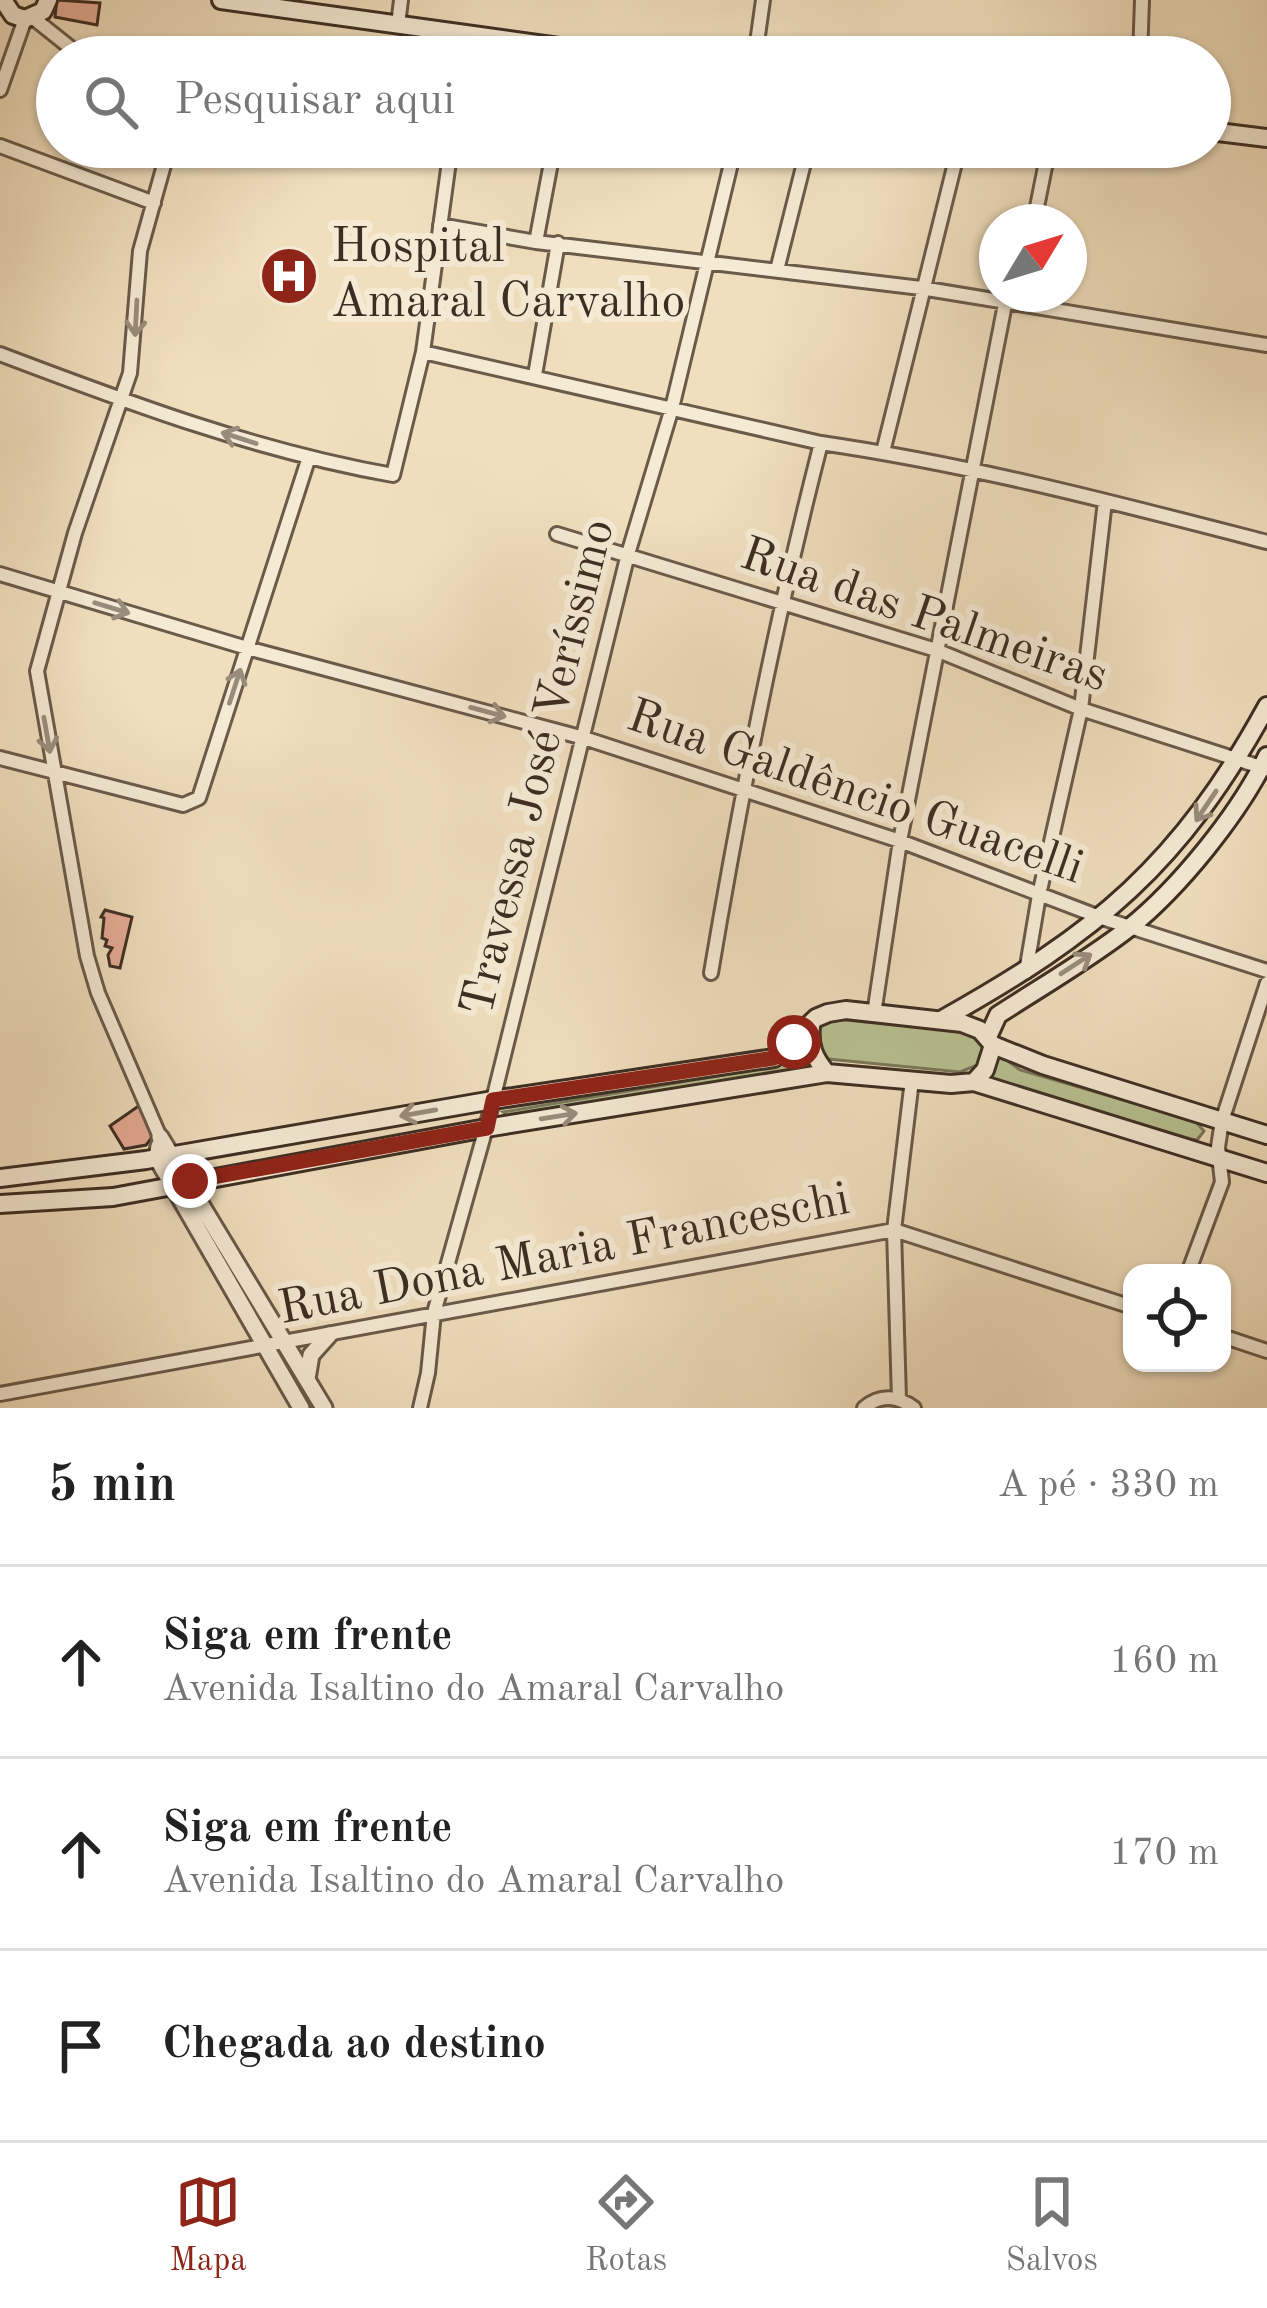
<!DOCTYPE html>
<html lang="pt">
<meta charset="utf-8">
<style>
:root{--surface:#fff;--page:#f6f6f6;--text:#222;--muted:#767676;--line:#e0e0e0;--accent:#8f2418}
body{margin:0;font-family:"Old Standard TT",serif;background:var(--page);color:var(--text)}
.controls{position:absolute;right:36px;bottom:36px;display:grid;overflow:hidden;border-radius:24px;box-shadow:0 3px 9px #0004}
.controls button{width:108px;height:108px;display:grid;place-items:center;padding:0;border:0;border-bottom:3px solid var(--line);background:var(--surface);color:var(--text);font:60px sans-serif}
.compass{position:absolute;left:979px;top:204px;width:108px;height:108px;border-radius:50%;background:var(--surface);box-shadow:0 3px 9px #0004;rotate:52deg}
.stop{position:absolute;width:36px;height:36px;margin:-27px;border:9px solid #8f2418;border-radius:50%;background:#fff}
.stop.end{background:#8f2418;border-color:#fff;box-shadow:0 3px 12px #0008}
.list{margin:0;padding:0;list-style:none}
h2{display:flex;justify-content:space-between;align-items:center;height:156px;margin:0;padding:0 48px;font-size:51px}
h2 small{font-size:39px;font-weight:400;color:var(--muted)}
.list li{display:grid;grid-template-columns:78px 1fr auto;gap:36px;align-items:center;box-sizing:border-box;height:192px;padding:0 48px;border-top:3px solid var(--line)}
.list b{display:block;font-size:45px;white-space:nowrap}
.list p{margin:0;font-size:39px;white-space:nowrap;color:var(--muted)}
.list em{font-size:39px;font-style:normal;color:var(--muted)}
.icon{flex:none;width:66px;height:66px;fill:none;stroke:currentColor;stroke-width:2;stroke-linecap:round;stroke-linejoin:round}
.map{position:relative;flex:none;width:1267px;height:1408px;overflow:hidden}
.search{position:absolute;background:var(--surface);box-shadow:0 3px 9px #0004;left:36px;right:36px;top:36px;height:132px;display:flex;align-items:center;gap:30px;box-sizing:border-box;padding:0 42px;border-radius:66px;color:var(--muted);font-size:45px}
.sheet{height:732px;background:var(--surface)}
nav{display:flex;justify-content:space-around;align-items:center;box-sizing:border-box;height:168px;border-top:3px solid var(--line);background:var(--surface);font-size:33px;color:var(--muted)}
nav a{display:grid;justify-items:center;gap:6px}
nav .on{color:var(--accent)}
.map>svg:first-child{display:block}
.green{fill:#b8c192;stroke:#7a785a;stroke-width:3}
.building{fill:#e6ab96;stroke:#3d2e23;stroke-width:3}
.lines{fill:none;stroke-linecap:round;stroke-linejoin:round}
.minor-casing{stroke:#6a5a4a;stroke-width:18}
.tertiary-casing{stroke:#6a5a4a;stroke-width:21}
.secondary-casing{stroke:#3d2e23;stroke-width:22}
.minor{stroke:#f5ead4;stroke-width:12}
.tertiary{stroke:#f5ead4;stroke-width:15}
.secondary{stroke:#f5ead4;stroke-width:16}
.oneway{stroke:#998c7c}
.route{stroke:#8f2418;stroke-width:15}
.labels{text-anchor:middle;dominant-baseline:central;stroke-width:12;stroke-linejoin:round;paint-order:stroke}
.poi-label{font-size:48px;fill:#3d2e23;stroke:#f5ead4;text-anchor:start}
.street-label{font-size:48px;fill:#3d2e23;stroke:#f5ead4}
</style>
<div class="map">
<svg width="1267" height="1408" viewBox="0 0 1267 1408">
<rect width="100%" height="100%" fill="#f0debd"/>
<filter id="stains"><feTurbulence type="fractalNoise" baseFrequency=".00167" numOctaves="4"/><feColorMatrix values="0 0 0 0 .2 0 0 0 0 .09 0 0 0 0 .02 0 0 0 .5 -.17"/></filter>
<radialGradient id="worn" r=".72"><stop offset=".6" stop-color="#630" stop-opacity="0"/><stop offset="1" stop-color="#630" stop-opacity=".3"/></radialGradient>
<!-- green -->
<path class="green" d="M834,1019l138,13 12,14 -4,18 -20,8 -132,-13 -10,-10c0,-16 -1,-25 16,-30z
M797,1046v8l14,17 -303,45 -5,-4 262,-44 13,-5z
M1000,1055l20,15 175,51 9,10 -7,9 -6,-1 -205,-61z"/>
<!-- building -->
<path class="building" d="M57,0l43,3 -3,22 -42,-8z
M105,910l27,7 -12,51 -10,-2 -2,-11 4,-7 -7,-2 2,-6 -5,-2 2,-20 -3,-1z
M140,1105l14,30 -8,10 -22,4 -14,-23z"/>
<g class="lines">
<!-- minor casing -->
<g class="minor-casing">
<path id="minor" d="M32,17l50,40
M398,25l3,-25
M468,57l4,-22
M755,57l8,-57
M1140,57l2,-57
M0,90l25,-71
M0,146l154,57
M1034,222l15,-75
M440,225l96,17 385,46 346,57
M536,242l18,-95
M777,270l31,-123
M423,352l398,91c151,22 299,61 446,99
M0,354c129,49 257,97 393,121l30,-123 28,-205
M535,375l23,-132
M883,452l76,-305
M557,534l379,116 145,59 186,60
M0,574l247,74 337,90 316,103 202,77 165,53
M0,758l183,47 16,-7 109,-338
M1026,972l13,-77 42,-186 24,-208
M711,973c30,-179 65,-355 110,-530
M874,1014l26,-173 107,-547
M160,1137l-62,-144 -11,-37 -50,-285 38,-138 55,-160 10,-122 29,-104
M1188,1273l34,-91 -4,-35 4,-26 45,-138
M1222,1336l45,15
M0,1394l894,-164 238,77
M899,1399l-5,-169 18,-150
M420,1408l8,-35 6,-60 52,-185 142,-574 44,-146 63,-261
M864,1408c16,-14 34,-12 50,0"/>
</g>
<!-- tertiary casing -->
<g class="tertiary-casing">
<path id="tertiary" d="M160,1137l164,271
M159,1146l-2,12 144,250
M307,1379l4,-24 18,-20"/>
</g>
<!-- secondary casing -->
<g class="secondary-casing">
<path id="secondary" d="M3,0l10,15 12,4 18,-8 5,-11
M221,0l410,57
M1210,131l57,7
M941,1020c156,-87 239,-155 326,-314
M811,1026c-2,20 3,32 16,47
M988,1037l10,-22c43,-28 90,-55 131,-87 50,-40 110,-114 138,-172
M993,1045l50,20 224,70
M974,1082l293,91
M0,1178l146,-18 347,-60 281,-42 42,-40 12,-5 18,-3 116,13 18,7 13,15 -8,25 -11,12 -23,2 -124,-11 -341,55 -373,69 -113,7"/>
</g>
<!-- minor -->
<use href="#minor" class="minor"/>
<!-- tertiary -->
<use href="#tertiary" class="tertiary"/>
<!-- secondary -->
<use href="#secondary" class="secondary"/>
</g>
<!-- one-way arrows -->
<defs><path id="oneway-shaft" d="M-6 0H5M1.5-3L5.5 0L1.5 3" fill="none" stroke-width="1.6" stroke-linecap="round" stroke-linejoin="round" transform="scale(3)"/></defs>
<g class="oneway">
<use href="#oneway-shaft" transform="translate(136 318) rotate(93)"/>
<use href="#oneway-shaft" transform="translate(239 438) rotate(-162)"/>
<use href="#oneway-shaft" transform="translate(112 608) rotate(17)"/>
<use href="#oneway-shaft" transform="translate(235 686) rotate(-72)"/>
<use href="#oneway-shaft" transform="translate(488 712) rotate(15)"/>
<use href="#oneway-shaft" transform="translate(47 735) rotate(80)"/>
<use href="#oneway-shaft" transform="translate(1206 806) rotate(124)"/>
<use href="#oneway-shaft" transform="translate(1076 964) rotate(-33)"/>
<use href="#oneway-shaft" transform="translate(418 1113) rotate(170)"/>
<use href="#oneway-shaft" transform="translate(559 1116) rotate(-9)"/>
</g>
<g class="lines">
<!-- route -->
<path class="route" d="M190,1181l297,-53 6,-28 281,-42 20,-16"/>
</g>
<!-- icons -->
<defs>
<g id="hospital-disc" transform="scale(3)"><circle r="9.5" fill="#8f2418" stroke="#f5ead4"/><path d="M-5-5h3v3.5h4V-5h3V5h-3V1.5h-4V5h-3Z" fill="#fff"/></g>
</defs>
<g fill-rule="evenodd">
<use href="#hospital-disc" x="289" y="276"/>
</g>
<g class="labels">
<!-- poi labels -->
<g class="poi-label">
<text x="331" y="248">Hospital<tspan x="331" dy="55">Amaral Carvalho</tspan></text>
</g>
<!-- street labels -->
<g class="street-label">
<text transform="translate(924 616) rotate(19)">Rua das Palmeiras</text>
<text transform="translate(539 768) rotate(-76)">Travessa José Veríssimo</text>
<text transform="translate(855 793) rotate(19)">Rua Galdêncio Guacelli</text>
<text transform="translate(564 1255) rotate(-11)">Rua Dona Maria Franceschi</text>
</g>
</g>
<rect width="100%" height="100%" filter="url(#stains)"/>
<rect width="100%" height="100%" fill="url(#worn)"/>
</svg>
<div class="controls">
<button><svg class="icon" aria-label="locate" viewBox="0 0 24 24"><circle cx="12" cy="12" r="6"/><path d="M12 2v4M12 18v4M2 12h4M18 12h4"/></svg></button>
</div>
<svg class="compass" viewBox="-18 -18 36 36"><path d="M0-13l5 13h-10z" fill="#e53935"/><path d="M0 13l5-13h-10z" fill="#767676"/></svg>
<div class="stop" style="left:794px;top:1042px"></div>
<div class="stop end" style="left:190px;top:1181px"></div>
<div class="search"><svg class="icon" aria-label="search" viewBox="0 0 24 24"><circle cx="10" cy="10" r="6"/><path d="M15 15l6 6"/></svg>Pesquisar aqui</div>
</div>
<section class="sheet">
<h2>5 min<small>A pé · 330 m</small></h2>
<ul class="list">
<li><svg class="icon" aria-label="ahead" viewBox="0 0 24 24"><path d="M12 20V5M6 11l6-6 6 6"/></svg><div><b>Siga em frente</b><p>Avenida Isaltino do Amaral Carvalho</p></div><em>160 m</em></li>
<li><svg class="icon" aria-label="ahead" viewBox="0 0 24 24"><path d="M12 20V5M6 11l6-6 6 6"/></svg><div><b>Siga em frente</b><p>Avenida Isaltino do Amaral Carvalho</p></div><em>170 m</em></li>
<li><svg class="icon" aria-label="arrive" viewBox="0 0 24 24"><path d="M6 21V4h12l-3 4 3 4H6"/></svg><div><b>Chegada ao destino</b></div></li>
</ul>
</section>
<nav>
<a class="on"><svg class="icon" aria-label="map" viewBox="0 0 24 24"><path d="M3 6l6-2 6 2 6-2v14l-6 2-6-2-6 2zM9 4v14M15 6v14"/></svg>Mapa</a>
<a><svg class="icon" aria-label="directions" viewBox="0 0 24 24"><path d="M12 3l9 9-9 9-9-9zM9 14v-3h6M13 9l2 2-2 2"/></svg>Rotas</a>
<a><svg class="icon" aria-label="saved" viewBox="0 0 24 24"><path d="M7 4h10v16l-5-4-5 4z"/></svg>Salvos</a>
</nav>
